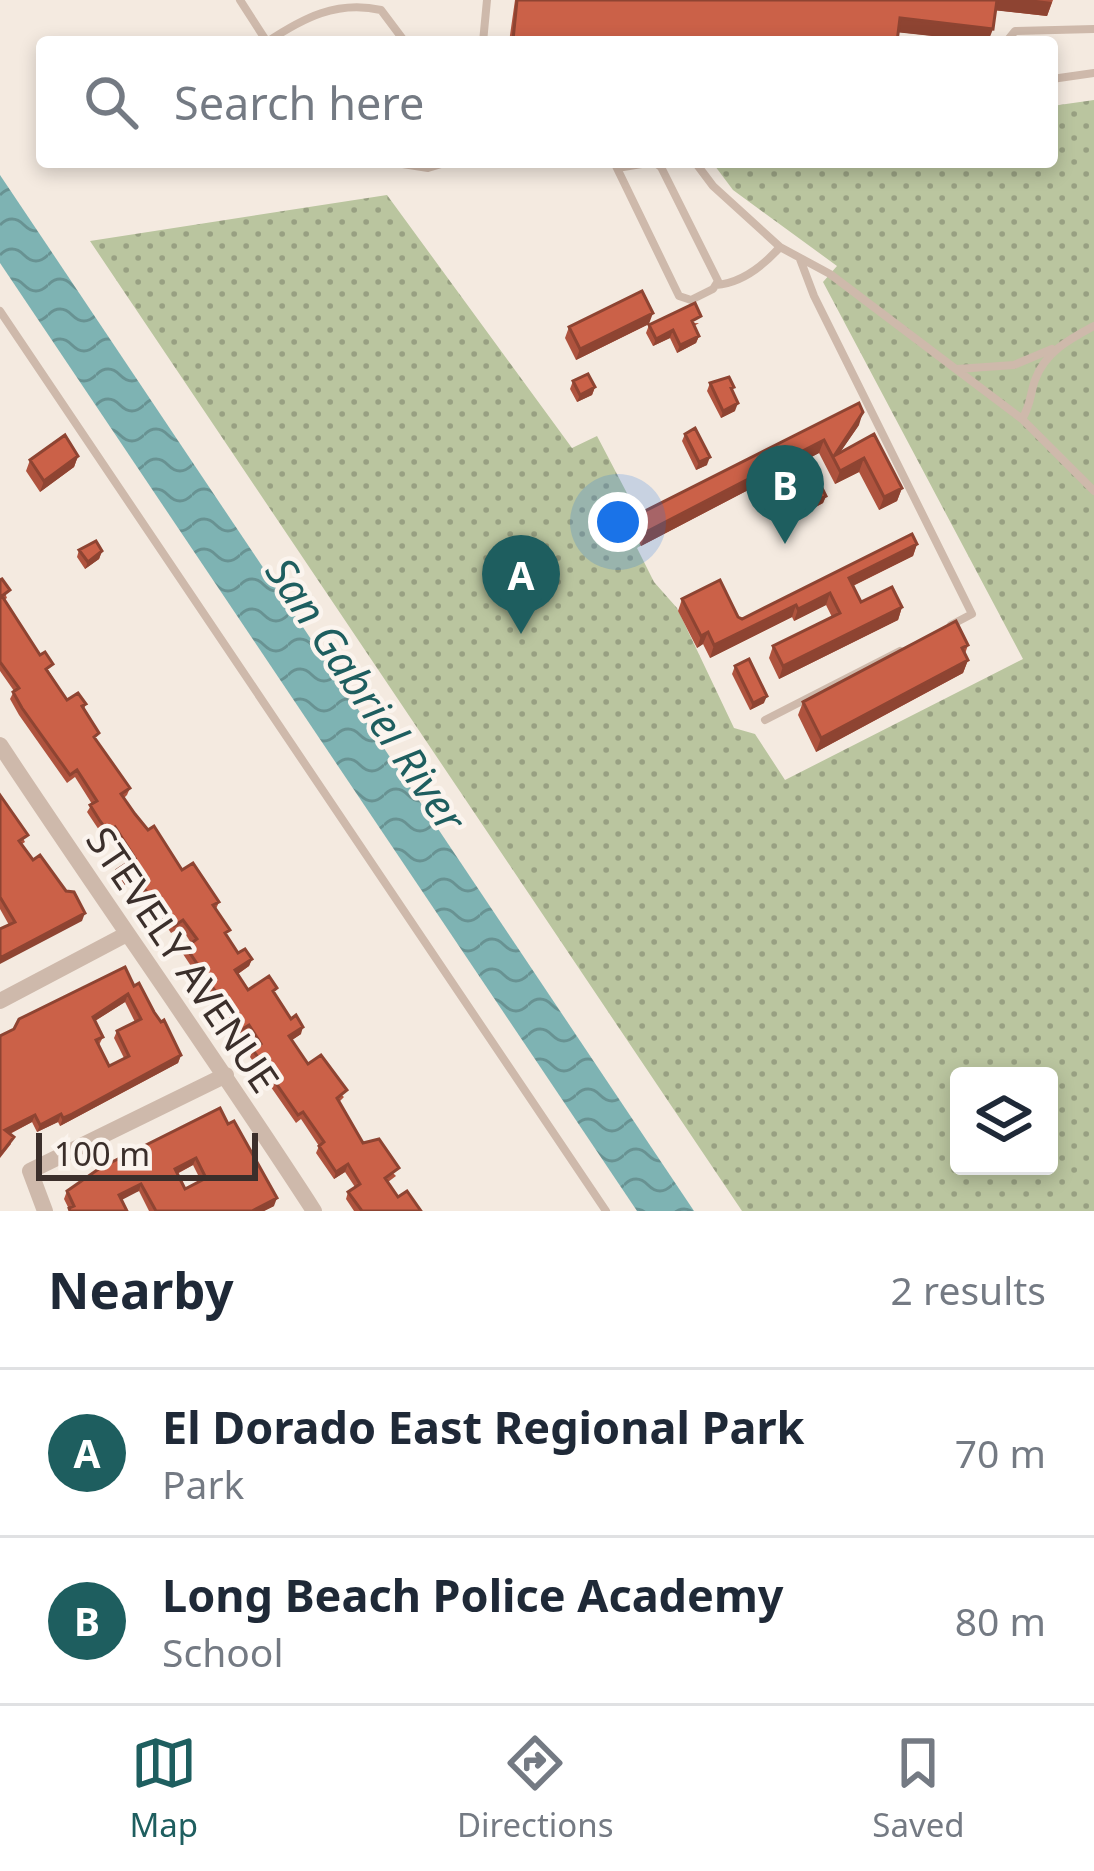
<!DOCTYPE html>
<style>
:root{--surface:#fff;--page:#f6f6f7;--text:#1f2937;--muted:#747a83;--line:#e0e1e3;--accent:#1e5e5f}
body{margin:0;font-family:"Noto Sans",sans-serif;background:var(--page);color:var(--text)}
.controls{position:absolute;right:36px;bottom:36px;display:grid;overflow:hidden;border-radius:12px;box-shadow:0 6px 18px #0003}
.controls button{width:108px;height:108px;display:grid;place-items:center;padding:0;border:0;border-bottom:3px solid var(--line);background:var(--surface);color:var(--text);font:60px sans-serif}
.scale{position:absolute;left:36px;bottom:30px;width:222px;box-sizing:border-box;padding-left:12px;border:6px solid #3b2f2b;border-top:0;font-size:33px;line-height:42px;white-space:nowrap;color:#3b2f2b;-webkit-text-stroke:9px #fbf4ee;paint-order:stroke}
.you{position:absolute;left:618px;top:522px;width:42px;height:42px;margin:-30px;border:9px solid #fff;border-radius:50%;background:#1a73e8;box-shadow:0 0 0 18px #1a73e833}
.badge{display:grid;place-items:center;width:78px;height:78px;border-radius:50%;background:var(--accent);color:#fff;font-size:39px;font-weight:700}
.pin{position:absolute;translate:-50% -99px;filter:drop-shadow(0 3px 6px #0008)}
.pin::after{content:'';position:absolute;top:63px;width:42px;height:36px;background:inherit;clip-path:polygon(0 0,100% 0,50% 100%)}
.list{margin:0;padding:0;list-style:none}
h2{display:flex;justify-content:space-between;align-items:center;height:156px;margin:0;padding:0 48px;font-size:51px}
h2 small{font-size:39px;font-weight:400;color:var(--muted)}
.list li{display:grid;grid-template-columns:78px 1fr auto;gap:36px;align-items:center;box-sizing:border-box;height:168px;padding:0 48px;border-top:3px solid var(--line)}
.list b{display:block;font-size:45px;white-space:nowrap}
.list p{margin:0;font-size:39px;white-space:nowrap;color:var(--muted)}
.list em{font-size:39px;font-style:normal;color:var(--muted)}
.icon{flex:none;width:66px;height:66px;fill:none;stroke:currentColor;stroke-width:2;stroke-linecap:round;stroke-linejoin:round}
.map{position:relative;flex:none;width:1094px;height:1211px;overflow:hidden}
.search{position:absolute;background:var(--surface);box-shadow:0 6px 18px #0003;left:36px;right:36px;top:36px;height:132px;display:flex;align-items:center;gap:30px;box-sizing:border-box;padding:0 42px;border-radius:12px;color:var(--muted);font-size:45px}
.sheet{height:492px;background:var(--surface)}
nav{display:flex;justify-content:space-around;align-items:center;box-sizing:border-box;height:168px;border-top:3px solid var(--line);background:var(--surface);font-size:33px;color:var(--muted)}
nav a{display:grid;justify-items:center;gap:6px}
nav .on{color:var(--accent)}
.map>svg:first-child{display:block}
.park{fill:url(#park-dots);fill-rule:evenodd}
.water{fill:url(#water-waves)}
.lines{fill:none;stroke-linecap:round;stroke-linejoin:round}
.service{stroke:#ceb9ab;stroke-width:8}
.minor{stroke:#ceb9ab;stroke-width:16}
.wall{fill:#af533e;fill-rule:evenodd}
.shaded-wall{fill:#8e4432}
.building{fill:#cb6148;stroke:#8e4432;stroke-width:3;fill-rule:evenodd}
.labels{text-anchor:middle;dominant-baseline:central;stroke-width:9;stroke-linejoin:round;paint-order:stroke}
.street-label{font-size:39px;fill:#3b2f2b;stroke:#fbf4ee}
.water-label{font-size:42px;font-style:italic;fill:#1e5e5f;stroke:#fbf4ee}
</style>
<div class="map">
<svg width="1094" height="1211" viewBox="0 0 1094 1211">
<defs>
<pattern id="park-dots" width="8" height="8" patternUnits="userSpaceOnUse" patternTransform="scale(3)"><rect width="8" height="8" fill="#bac59f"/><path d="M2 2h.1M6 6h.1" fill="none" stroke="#98a082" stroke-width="1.8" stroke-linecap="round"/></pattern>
<pattern id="water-waves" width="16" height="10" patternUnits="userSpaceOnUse" patternTransform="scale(3)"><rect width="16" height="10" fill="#7eb3b3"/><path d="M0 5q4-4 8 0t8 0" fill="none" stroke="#689292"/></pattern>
</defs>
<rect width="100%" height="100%" fill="#f4eae0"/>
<!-- park -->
<path class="park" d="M1094,100v1111h-352l-652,-970 297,-46 185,253 25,-12 54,103 -14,9 17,34 23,26 57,120 21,6 30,46 238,-121 -200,-377 14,-16 -104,-76 -21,-28h340v-56zM959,1076h90v90h-90z"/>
<!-- water -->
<path class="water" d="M0,175l49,73 645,963h-57l-637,-948z"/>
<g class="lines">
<!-- service -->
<path class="service" d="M240,0l27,42
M267,42c36,-24 70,-42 114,-32l24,32
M483,42l4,-42
M1006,42l9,-11 79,-2
M1052,79l42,-6
M390,162l38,6 20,-6
M614,162l65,134 12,4 22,-11 5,-8 -57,-114 -7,-5
M695,162l18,24 67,61 50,27 192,145 72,72
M617,168l37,-6
M800,259l14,37 158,318 -21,11
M716,285c26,-2 47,-19 64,-38
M0,311l606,900
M957,369l57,-4 38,-16
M1022,419c9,-14 8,-25 13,-39 10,-28 35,-41 59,-54
M765,720l135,-69"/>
<!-- minor -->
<path class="minor" d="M0,745c103,156 212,308 314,466
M0,1001l125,-66
M45,1211l-15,-40 196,-96"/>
</g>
<!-- wall -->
<path class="wall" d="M515,0h538l-6,16 -52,-6 -7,32 -90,-10 -1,10h-388z
M699,323l-5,3 5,10 -3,7 -19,10 -7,-15 -17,8 -7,-13 3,-8z
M649,324l-73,36 -11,-22 4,-11z
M573,381l22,6 -3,8 -15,7 -7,-13z
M710,383l22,8 3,20 -14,7 -14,-27z
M859,425l-19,27 34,-18 28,54 -5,13 -18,9 -20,-38 -24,12 -16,-31 -178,93 -9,-18 5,-13z
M685,434l22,31 -11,5 -14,-29z
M78,456l-4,11 -34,25 -14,-21 4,-11z
M797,493l29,3 -3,7 -22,12 -7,-14z
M917,544l-4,12 -60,30 8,16 41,5 -4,13 -119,59 -10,-21 4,-12 59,-29 -6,-12 -32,16 -2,-4 -82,41 -7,-14 -6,4 -19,-37 4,-12 60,20z
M79,550l23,1 -3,8 -14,10 -8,-12z
M0,580l7,18 -3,2 63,100 19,4 -2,5 12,32 34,47 -3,7 -3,3 11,16 47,56 37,32 -3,7 12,28 10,16 14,6 -3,7 -11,8 10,16 27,4 26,40 -9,6 16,24 36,33 -5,5 24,41 33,33 -8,6 10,15 23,14h-67l-8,-12 2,-7 7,-5 -10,-15 -11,7 -18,-26 3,-7 -18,-27 -5,4 -46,-66 3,-7 3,-2 -10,-15 -8,4 -55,-83 3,-7 5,-4 -10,-16 -10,6 -4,-6 -2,2 -33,-49 -11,7 -7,-9 3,-8 13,-9 -18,-27 -7,5 -18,-27 5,-8 -17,-27 -8,6 -48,-68 -9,-16 4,-8 -14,-20z
M968,645l-3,9 3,6 -5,13 -147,79 -18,-37 5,-13z
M735,666l29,37 -14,7 -18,-36z
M0,795l25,47 -3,2 60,77 -73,4 -9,-16z
M134,986l20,26 27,43 -3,8 -118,63 -2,-4 -21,10 -5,-10 -22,12 1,10 -11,14v-122zM125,1002l10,20 -18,9 -3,7 10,20 -15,8 -10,-21 4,-8 -8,-16z
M220,1108l54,98 -10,5h-115l-10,-20 -69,20 -6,-12 3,-8zM193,1165l8,16 -16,8 -8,-15z"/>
<!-- shaded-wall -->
<path class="shaded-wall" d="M996,0h40l16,2 -5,14 -55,-6z
M900,18l93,11 -5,13 -93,-10z
M653,313l-4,11 -73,36 4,-11z
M673,330l-3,8 -17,8 3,-7z
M699,336l-3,7 -19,10 3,-8z
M595,387l-3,8 -15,7 3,-7z
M738,403l-3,8 -14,7 2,-7z
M863,412l-4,13 -24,35 -2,-3z
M824,440l-5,13 -178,93 5,-14z
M78,456l-4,11 -34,25 4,-11z
M710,457l-3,8 -11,5 3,-8z
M864,458l-5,14 -24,12 5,-13z
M902,488l-5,13 -18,9 5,-13z
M826,496l-3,7 -22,12 3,-8z
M917,544l-4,12 -69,34 5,-12z
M102,551l-3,8 -14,10 3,-7z
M830,593l-4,12 -32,16 4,-12z
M796,605l-4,12 -82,41 4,-13z
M902,607l-4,13 -119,59 4,-13z
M708,632l-5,12 -6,4 4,-12z
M968,660l-5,13 -147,79 5,-14z
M767,696l-3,7 -14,7 3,-7z
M134,873l-2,7 -11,7 3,-7z
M85,913l-3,8 -82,43v-6z
M252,959l-3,7 -17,12 3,-8z
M128,994l-3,8 -35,22 3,-7z
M303,1027l-2,7 -15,10 3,-8z
M181,1055l-3,8 -118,63 3,-8z
M61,1114l-3,8 -21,10 3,-7z
M35,1115l-3,7 -29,15 2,-7z
M196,1158l-3,7 -21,11 3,-7z
M348,1164l-3,8 -11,7 2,-7z
M141,1184l-2,7 -23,12 3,-8z
M277,1198l-3,8 -10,5h-12z"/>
<!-- building -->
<path class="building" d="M517,0h480l-4,29 -93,-11 -3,24h-369l-15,-2z
M642,291l11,22 -73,36 -11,-22z
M695,303l6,13 -9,5 7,15 -19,9 -7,-15 -17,9 -7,-14z
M588,374l7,13 -15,8 -7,-14z
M729,377l5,10 -3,1 7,15 -15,8 -13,-28z
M859,403l4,9 -29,44 40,-22 28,54 -18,9 -20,-39 -24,13 -16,-31 -178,92 -9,-17z
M695,428l15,29 -11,5 -14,-28z
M65,435l13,21 -34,25 -14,-21z
M819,482l7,14 -22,11 -7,-14z
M912,534l5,10 -68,34 12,24 31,-15 10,20 -119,59 -10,-20 67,-33 -10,-20 -32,16 -2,-4 -82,40 -6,-13 -7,4 -19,-37 38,-19 18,37 4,2z
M96,541l6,10 -14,11 -9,-12z
M2,579l8,11 -8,6 38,59 5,-3 8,12 -7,5 21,31 11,-7 8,11 -4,2 17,27 -5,4 36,51 -9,6 14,20 13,16 6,-4 28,44 11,-7 26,39 -6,3 17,25 -5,3 13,20 7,-4 7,10 -17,11 13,20 21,-14 8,12 -4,3 18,28 5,-4 7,12 -14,9 19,28 13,-9 26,35 -10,8 26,45 16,-4 20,29 -14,10 13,19 9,-6 14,20h-59l-14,-19 12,-8 -12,-20 -12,8 -17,-26 5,-4 -21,-30 -5,3 -45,-65 8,-6 -12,-19 -8,5 -55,-83 11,-8 -14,-19 -9,6 -4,-6 -3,2 -33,-49 -10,7 -7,-10 18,-12 -20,-31 -7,5 -8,-11 -10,-16 7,-4 -20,-31 -7,5 -48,-67 -9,-16 6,-4 -19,-26v-82z
M956,621l12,24 -6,3 6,12 -147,78 -18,-36z
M749,659l18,37 -14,7 -18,-37z
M0,795l28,40 -9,6 14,19 7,-5 26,36 8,1 11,21 -85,45v-29l15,-7 -15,-25z
M125,967l9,19 5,-3 15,29 7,10 3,-2 17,35 -109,59 -9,4 -2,-4 -21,11 -5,-10 -30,15 9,7 -14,18v-119l14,-7 5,-10zM128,994l13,25 -24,12 12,25 -20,10 -13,-26 7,-3 -10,-20z
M220,1108l8,16 6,-3 43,77 -25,13h-96l-15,-27 -22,11 8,16h-57l-1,-3 5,-2 -7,-15 33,-23zM196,1158l10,20 -21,11 -10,-20z"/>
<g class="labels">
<!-- street labels -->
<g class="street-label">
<text transform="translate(184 959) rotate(56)">STEVELY AVENUE</text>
</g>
<!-- water labels -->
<g class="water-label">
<text transform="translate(367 694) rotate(56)">San Gabriel River</text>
</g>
</g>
</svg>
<div class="controls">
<button><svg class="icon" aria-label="layers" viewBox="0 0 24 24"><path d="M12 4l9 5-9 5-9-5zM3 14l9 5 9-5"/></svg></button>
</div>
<div class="scale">100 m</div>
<div class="you"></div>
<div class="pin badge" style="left:521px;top:634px">A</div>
<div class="pin badge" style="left:785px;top:544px">B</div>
<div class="search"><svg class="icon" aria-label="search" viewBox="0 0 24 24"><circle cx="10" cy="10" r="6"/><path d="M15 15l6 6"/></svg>Search here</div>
</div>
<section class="sheet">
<h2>Nearby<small>2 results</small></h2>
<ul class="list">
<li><span class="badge">A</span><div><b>El Dorado East Regional Park</b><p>Park</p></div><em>70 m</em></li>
<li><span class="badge">B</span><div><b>Long Beach Police Academy</b><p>School</p></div><em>80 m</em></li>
</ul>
</section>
<nav>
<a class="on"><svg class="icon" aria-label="map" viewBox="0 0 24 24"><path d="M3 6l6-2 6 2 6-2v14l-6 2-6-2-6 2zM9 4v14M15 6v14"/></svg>Map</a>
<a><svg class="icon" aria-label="directions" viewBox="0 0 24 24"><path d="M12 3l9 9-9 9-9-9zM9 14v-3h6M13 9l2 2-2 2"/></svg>Directions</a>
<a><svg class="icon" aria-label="saved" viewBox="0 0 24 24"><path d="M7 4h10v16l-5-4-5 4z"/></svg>Saved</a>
</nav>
